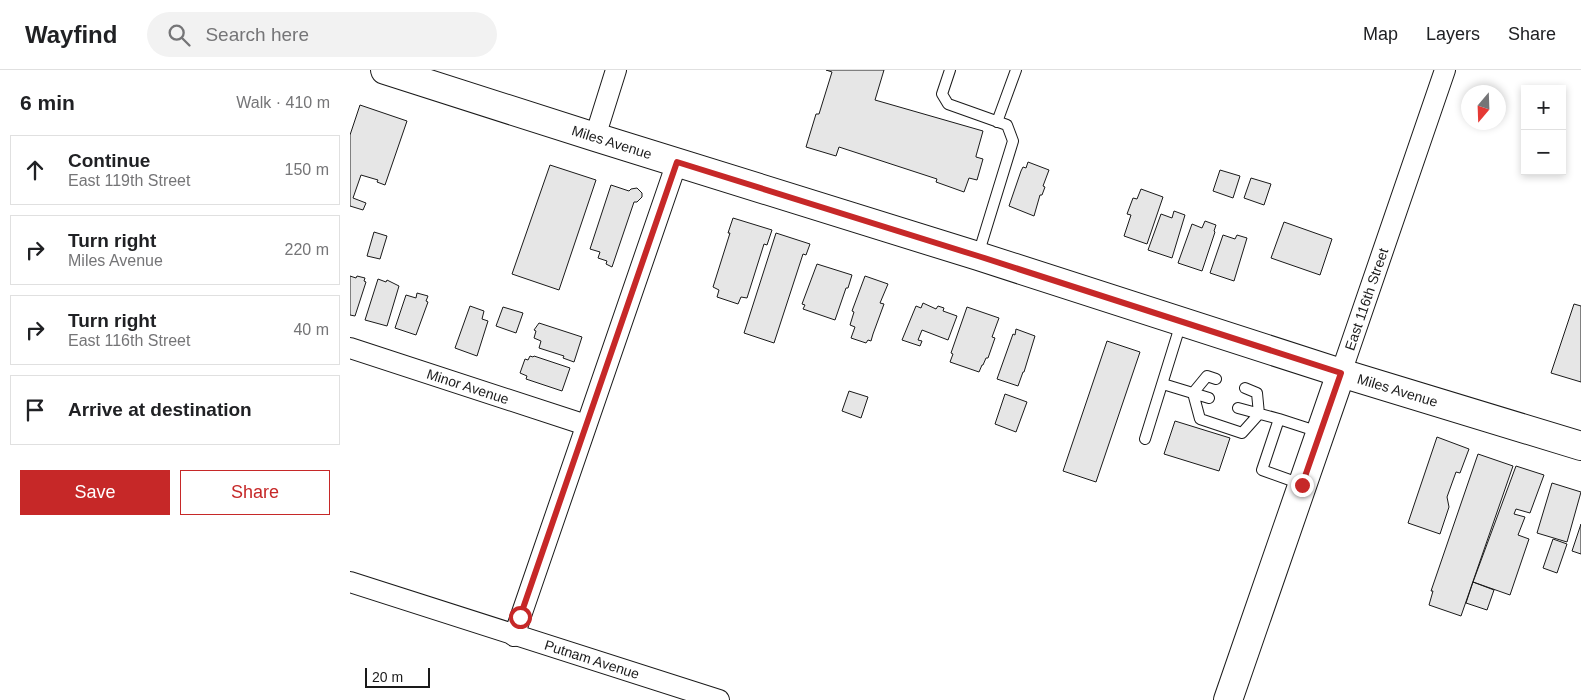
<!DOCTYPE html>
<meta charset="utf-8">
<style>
:root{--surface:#fff;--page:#f2f2f2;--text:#202124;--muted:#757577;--line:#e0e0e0;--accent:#c62828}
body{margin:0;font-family:Helvetica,sans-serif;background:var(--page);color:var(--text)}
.controls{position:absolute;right:15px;top:15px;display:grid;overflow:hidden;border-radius:0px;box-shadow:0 2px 8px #0003}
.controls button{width:45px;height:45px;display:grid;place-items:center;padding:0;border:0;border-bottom:1px solid var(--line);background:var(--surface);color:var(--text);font:25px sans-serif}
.compass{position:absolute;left:1111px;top:15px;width:45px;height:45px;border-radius:50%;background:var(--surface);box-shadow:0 2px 8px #0003;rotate:199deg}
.scale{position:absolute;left:15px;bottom:12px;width:65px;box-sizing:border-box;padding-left:5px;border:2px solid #1a1a1a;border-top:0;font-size:14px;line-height:18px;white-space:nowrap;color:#1a1a1a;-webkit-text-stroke:4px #fff;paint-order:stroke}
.stop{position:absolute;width:15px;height:15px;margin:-11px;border:4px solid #c62828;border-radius:50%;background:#fff}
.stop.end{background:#c62828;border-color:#fff;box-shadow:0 1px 5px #0008}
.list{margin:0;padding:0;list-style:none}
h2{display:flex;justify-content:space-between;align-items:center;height:65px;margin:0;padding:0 20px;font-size:21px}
h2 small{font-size:16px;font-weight:400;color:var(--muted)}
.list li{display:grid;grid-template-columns:32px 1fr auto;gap:15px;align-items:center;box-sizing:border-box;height:70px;margin:0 10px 10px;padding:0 10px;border:1px solid var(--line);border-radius:0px}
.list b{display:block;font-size:19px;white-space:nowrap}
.list p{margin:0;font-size:16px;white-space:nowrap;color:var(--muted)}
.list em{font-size:16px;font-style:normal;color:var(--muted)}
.actions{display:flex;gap:10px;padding:15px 20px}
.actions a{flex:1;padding:11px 0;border:1px solid var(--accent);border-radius:0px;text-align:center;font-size:18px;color:var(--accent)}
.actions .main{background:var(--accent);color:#fff}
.icon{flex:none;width:28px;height:28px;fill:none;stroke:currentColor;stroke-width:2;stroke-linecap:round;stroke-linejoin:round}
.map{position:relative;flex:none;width:1231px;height:630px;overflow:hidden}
header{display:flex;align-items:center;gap:30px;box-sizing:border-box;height:70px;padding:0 25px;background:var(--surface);border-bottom:1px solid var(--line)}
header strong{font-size:24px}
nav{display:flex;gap:28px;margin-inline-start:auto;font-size:18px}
.search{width:350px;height:45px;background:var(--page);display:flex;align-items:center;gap:12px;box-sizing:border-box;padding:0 18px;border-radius:28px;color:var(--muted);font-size:19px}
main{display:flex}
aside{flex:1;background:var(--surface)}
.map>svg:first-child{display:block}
.building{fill:#e6e6e6;stroke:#1a1a1a}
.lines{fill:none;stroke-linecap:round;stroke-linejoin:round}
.service-casing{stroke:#1a1a1a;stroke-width:12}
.minor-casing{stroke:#1a1a1a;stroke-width:22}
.secondary-casing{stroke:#1a1a1a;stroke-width:30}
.primary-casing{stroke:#1a1a1a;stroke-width:30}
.service{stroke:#fff;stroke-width:10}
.minor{stroke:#fff;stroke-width:20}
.secondary{stroke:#fff;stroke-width:28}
.primary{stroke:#fff;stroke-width:28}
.route{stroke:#c62828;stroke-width:6}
.labels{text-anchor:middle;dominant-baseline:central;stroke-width:4;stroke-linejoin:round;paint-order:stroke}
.street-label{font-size:14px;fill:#1a1a1a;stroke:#fff}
</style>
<header>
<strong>Wayfind</strong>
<div class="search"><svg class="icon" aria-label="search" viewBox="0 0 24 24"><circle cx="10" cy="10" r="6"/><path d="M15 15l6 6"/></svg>Search here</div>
<nav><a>Map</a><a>Layers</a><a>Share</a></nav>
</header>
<main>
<aside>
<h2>6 min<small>Walk · 410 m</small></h2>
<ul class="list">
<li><svg class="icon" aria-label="ahead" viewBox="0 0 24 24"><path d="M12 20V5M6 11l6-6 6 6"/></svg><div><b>Continue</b><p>East 119th Street</p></div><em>150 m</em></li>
<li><svg class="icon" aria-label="right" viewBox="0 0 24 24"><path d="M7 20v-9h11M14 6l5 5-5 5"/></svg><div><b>Turn right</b><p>Miles Avenue</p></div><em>220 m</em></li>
<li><svg class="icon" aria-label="right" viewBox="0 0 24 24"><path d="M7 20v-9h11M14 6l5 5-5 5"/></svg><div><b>Turn right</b><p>East 116th Street</p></div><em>40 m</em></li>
<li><svg class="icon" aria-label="arrive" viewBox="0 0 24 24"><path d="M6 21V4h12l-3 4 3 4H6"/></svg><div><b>Arrive at destination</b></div></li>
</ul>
<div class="actions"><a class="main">Save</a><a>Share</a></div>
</aside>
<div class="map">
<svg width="1231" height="630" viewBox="0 0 1231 630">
<rect width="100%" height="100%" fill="#fff"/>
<!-- building -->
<path class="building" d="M476,0h58l-9,30 108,31 -7,25v1l7,2 -6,21 -8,-2 -5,14 -28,-10 1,-3 -98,-32 -3,9 -30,-9 10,-33h3l13,-42z
M10,35l47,16 -22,64 -8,-3 1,-2 -17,-5 -8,23 13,5 -3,7 -13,-4v-71z
M678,92l21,8 -6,16 2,1 -3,8h-2l-6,21 -25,-10 12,-35 2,-4 3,1z
M200,95l46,15 -37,110 -47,-16z
M870,100l20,6 -7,22 -20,-7z
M901,108l20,6 -7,21 -20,-7z
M261,115l18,6 2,-2 6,-1 5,5v4l-5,5h-3l-22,65 -6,-3 1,-3 -9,-3 2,-6 -10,-3z
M791,119l22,8 -16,47 -23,-8 7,-21 -4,-1 6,-16 4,1z
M824,141l11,4 -13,43 -24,-8 13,-36 11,4z
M383,148l39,12 -5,15 -3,-1 -17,54 -6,-1 -3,7 -21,-7 2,-7 -6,-3 17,-54h-2z
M855,151l11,4 -2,6 1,1 -13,39 -24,-8 14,-39 10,4z
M934,152l48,17 -12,36 -49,-17z
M24,162l13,4 -7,23 -13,-3z
M426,163l34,11 -4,11 -3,-1 -29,89 -30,-10z
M873,165l12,4 2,-4 10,3 -13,43 -24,-8z
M467,194l35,11 -4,13h-2l-11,32 -32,-11 2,-4 -3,-1z
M0,206l6,2 1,-2 8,2 -1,3 2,1 -11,34 -5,-1z
M515,206l23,8 -8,19 4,1 -11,30 -2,7 -3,-1 -2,3 -15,-5 4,-11 -5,-2 4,-13 -2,-1z
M28,209l8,3 1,-2 12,6 -12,40 -22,-6z
M67,223l11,3 -2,5 2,1 -12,33 -21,-7 11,-33 10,3z
M573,233l13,6 2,-3 6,2 -1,3 14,5 -9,24 -26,-10 -4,10 4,1 -2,5 -18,-6 14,-34 5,2z
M1224,234l7,2v76l-30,-9z
M120,236l14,5 -2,8 6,2 -11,35 -22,-8z
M153,237l20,6 -7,20 -20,-7z
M617,237l32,11 -7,19 3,1 -7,20h-2l-3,7h-1l-3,7 -29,-10 3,-8 -2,-1z
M189,253l43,14 -8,25 -11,-4 1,-2 -25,-8 2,-7 -7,-3 2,-7 -2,-1z
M666,259l19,7 -11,36h-1l-5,14 -21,-7 16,-45 2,1z
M757,271l33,11 -44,130 -33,-11z
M180,286l3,1 1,-1 36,12 -8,23 -36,-12 1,-3 -7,-3 5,-14 3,1z
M499,321l19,6 -7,21 -19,-7z
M655,324l22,8 -11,30 -21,-8z
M825,351l55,17 -11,33 -55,-17z
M1087,367l32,12 -9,24 -4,-1 -9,25 2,10 -9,27 -32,-11z
M1128,384l35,12 -52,150 -32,-11 4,-14h-2z
M1166,396l28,9 -14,38 -14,-4 -2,5 11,3 -7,18 11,4 -19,56 -37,-13z
M1202,413l29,9 -14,50 -30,-9z
M1231,454v30l-9,-3z
M1203,469l14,5 -10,29 -14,-5z
M1123,512l21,8 -7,20 -21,-7z"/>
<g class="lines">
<!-- service casing -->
<g class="service-casing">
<path id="service" d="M600,0l-8,24 6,10 59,21 6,16 -35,114
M647,52l19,-52
M866,309l-9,-3 -14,17 7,26 42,14 17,-19 -2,-21 -12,-5
M813,314l46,14
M888,338l41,11
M795,369l36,-116
M951,414l-39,-14 17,-51 40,13"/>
</g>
<!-- minor casing -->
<g class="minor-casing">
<g id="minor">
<path d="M245,67l21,-67"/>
<path id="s1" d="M0,278l236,77"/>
<path id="s2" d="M991,303l104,-303"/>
<path id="s3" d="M0,512l369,118"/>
<path d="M164,566l163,-474"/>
</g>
</g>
<!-- secondary casing -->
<g class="secondary-casing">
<path id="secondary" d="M878,630l113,-327"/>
</g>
<!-- primary casing -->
<g class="primary-casing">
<g id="primary">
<path id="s4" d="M35,0l210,67 383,119 363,117 240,73"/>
</g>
</g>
<!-- service -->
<use href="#service" class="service"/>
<!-- minor -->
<use href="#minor" class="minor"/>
<!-- secondary -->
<use href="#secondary" class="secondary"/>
<!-- primary -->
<use href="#primary" class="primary"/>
</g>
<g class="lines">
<!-- route -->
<path class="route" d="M170,547l157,-455 301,94 363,117 -39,112"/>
</g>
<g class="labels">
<!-- street labels -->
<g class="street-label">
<text stroke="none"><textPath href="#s4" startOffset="238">Miles Avenue</textPath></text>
<text stroke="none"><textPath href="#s2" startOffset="78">East 116th Street</textPath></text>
<text stroke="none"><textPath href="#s1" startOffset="124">Minor Avenue</textPath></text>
<text stroke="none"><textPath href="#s4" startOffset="1062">Miles Avenue</textPath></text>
<text stroke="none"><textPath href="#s3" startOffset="254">Putnam Avenue</textPath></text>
</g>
</g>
</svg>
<div class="controls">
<button>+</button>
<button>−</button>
</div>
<svg class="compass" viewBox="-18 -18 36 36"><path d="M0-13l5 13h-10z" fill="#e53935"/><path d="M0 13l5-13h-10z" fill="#757577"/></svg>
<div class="scale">20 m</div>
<div class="stop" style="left:170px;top:547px"></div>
<div class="stop end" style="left:952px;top:415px"></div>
</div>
</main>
